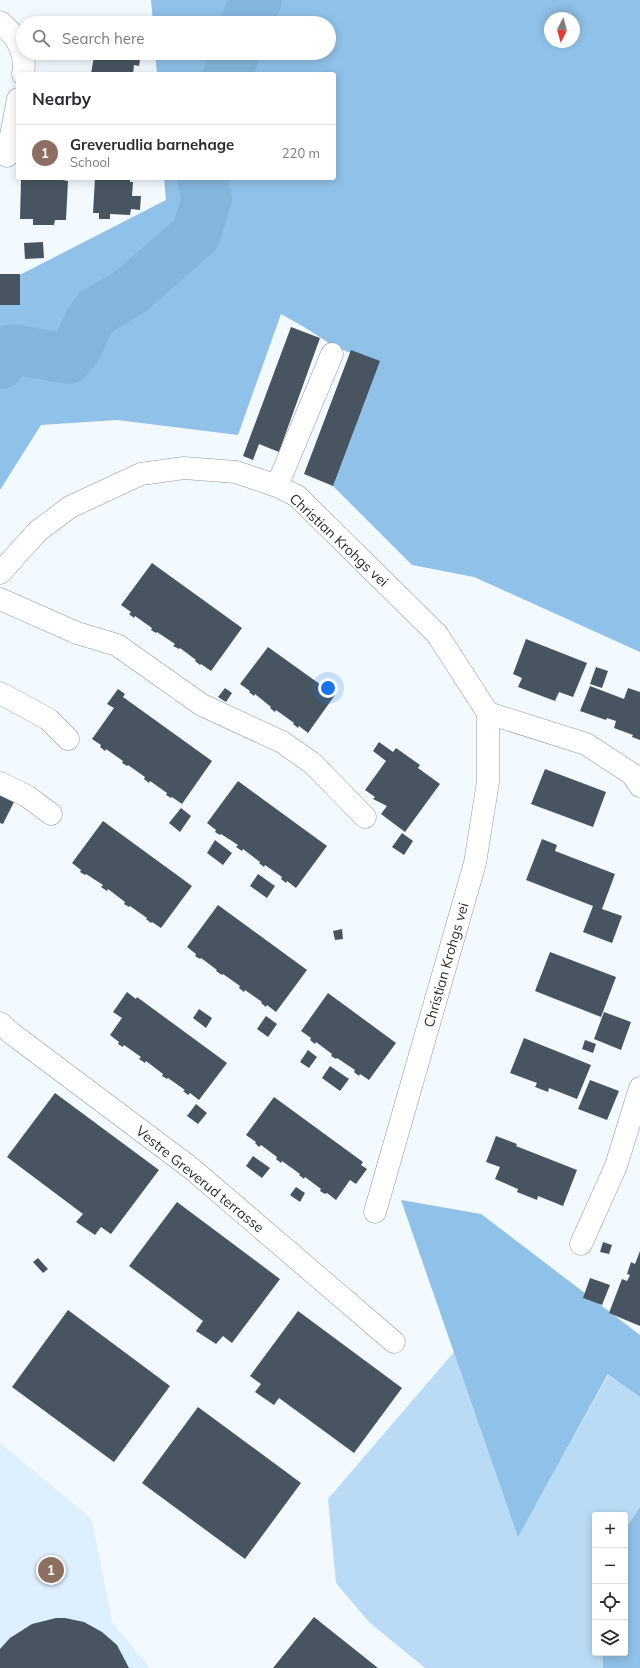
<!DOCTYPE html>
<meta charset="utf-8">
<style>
:root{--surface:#fff;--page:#f2f2f3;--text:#2b2b33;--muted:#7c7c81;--line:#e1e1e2;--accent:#7c3aed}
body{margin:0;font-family:Mulish,sans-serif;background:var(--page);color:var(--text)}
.controls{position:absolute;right:12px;bottom:12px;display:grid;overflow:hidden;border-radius:4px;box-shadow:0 2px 10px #0003}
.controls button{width:36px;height:36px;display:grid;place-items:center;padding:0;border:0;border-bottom:1px solid var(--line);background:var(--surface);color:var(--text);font:20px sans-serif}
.compass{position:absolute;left:544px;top:12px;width:36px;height:36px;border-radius:50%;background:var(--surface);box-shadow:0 2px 10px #0003;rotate:186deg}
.you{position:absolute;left:328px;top:688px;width:14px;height:14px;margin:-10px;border:3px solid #fff;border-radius:50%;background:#1a73e8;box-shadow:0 0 0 6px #1a73e833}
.badge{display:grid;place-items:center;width:26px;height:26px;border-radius:50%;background:var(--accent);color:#fff;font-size:13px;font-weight:700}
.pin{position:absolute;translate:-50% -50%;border:2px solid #fff;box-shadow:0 1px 4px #0006}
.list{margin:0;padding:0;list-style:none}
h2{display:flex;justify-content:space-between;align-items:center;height:52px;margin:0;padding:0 16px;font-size:17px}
h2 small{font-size:13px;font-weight:400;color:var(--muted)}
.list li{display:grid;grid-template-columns:26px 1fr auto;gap:12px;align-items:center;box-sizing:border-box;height:56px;padding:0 16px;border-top:1px solid var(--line)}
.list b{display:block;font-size:15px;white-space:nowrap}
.list p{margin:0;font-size:13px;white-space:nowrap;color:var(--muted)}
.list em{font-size:13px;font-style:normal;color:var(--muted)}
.icon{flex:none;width:22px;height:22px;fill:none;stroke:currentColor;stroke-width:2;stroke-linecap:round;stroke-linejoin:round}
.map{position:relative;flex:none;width:640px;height:1668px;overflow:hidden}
.search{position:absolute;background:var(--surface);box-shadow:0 2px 10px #0003;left:16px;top:16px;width:320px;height:44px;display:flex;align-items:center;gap:10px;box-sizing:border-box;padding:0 14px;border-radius:22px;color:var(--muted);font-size:15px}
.panel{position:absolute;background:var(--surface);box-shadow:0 2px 10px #0003;left:16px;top:72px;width:320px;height:108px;border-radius:4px}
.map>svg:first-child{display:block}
.built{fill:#deeffe}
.green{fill:#b9dbf6}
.forest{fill:#90c1e8;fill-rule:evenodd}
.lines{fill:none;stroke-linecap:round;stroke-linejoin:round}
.river{stroke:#84b6dc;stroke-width:50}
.building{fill:#485560}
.minor-casing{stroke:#8b99a5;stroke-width:23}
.minor{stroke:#fff;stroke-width:22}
.labels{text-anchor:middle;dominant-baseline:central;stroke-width:4;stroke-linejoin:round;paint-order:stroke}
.street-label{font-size:14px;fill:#252b2f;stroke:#fff}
</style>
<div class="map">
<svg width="640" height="1668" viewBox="0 0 640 1668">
<rect width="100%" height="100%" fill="#f3faff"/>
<!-- built -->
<path class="built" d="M0,1443l92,76 20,103 38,46h-150z"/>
<!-- green -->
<path class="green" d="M454,1352l64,184 91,-162 31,23v110l-15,23v-15h-30v138h8v15h-178l-56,-46 -33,-39 -8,-84z"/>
<!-- forest -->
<path class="forest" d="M151,0h489v652l-166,-75 -62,-12 -91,-91 39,-117 -28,-12 -28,-18 -23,-13 -43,121 -121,-15 -76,5 -41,65v-205l166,-85 -2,-22h170v-104h-177l-2,-21h174v-30h-176zM550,18h24v24h-24z
M401,1200l80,14 159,121v62l-32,-23 -90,163z
M640,1507v161h-37v-15h22v-123z"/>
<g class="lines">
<!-- river -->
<path class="river" d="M246,23l6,-18 5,-5
M228,74l7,-21
M0,364l12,-15 56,10 10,-13 11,-24 8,-11 33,-19 66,-58 11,-36 -5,-20"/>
</g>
<!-- building -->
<path class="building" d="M99,53h42l-2,13 -5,-1 -1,9h-42l3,-18 5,1z
M43,178h20v2l5,1 -2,39h-11l-1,5h-21v-6h-13l1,-40 22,1z
M95,178h35v4h3l-1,14h9l-1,14 -9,-1 -1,6 -20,-1v5h-11v-6h-6z
M43,242l1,16 -19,1 -1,-16z
M0,274h20v31h-20z
M291,327l29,11 -41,114 -20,-8 -6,16 -10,-4z
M351,350l29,11 -47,125 -29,-12z
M152,563l90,65 -31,43 -10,-7 -1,1 -5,-4 1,-1 -16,-12 -1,1 -6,-3 2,-2 -18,-12 -1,1 -5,-3 1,-2 -17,-12 -1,2 -5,-4 2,-2 -10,-7z
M526,639l61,24 -14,34 -14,-5 -4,9 -37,-14 4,-9 -9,-4z
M268,647l67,48 -27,38 -9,-7 -1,2 -5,-4 1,-1 -18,-13 -1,2 -5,-4 1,-1 -16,-13 -1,2 -5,-4 1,-1 -10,-7z
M596,667l12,4 -6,17 -12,-4z
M590,686l34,13 4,-11 12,4v48l-8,-3 1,-2 -19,-7 2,-7 -9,-3 -1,2 -26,-9z
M225,688l7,5 -6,9 -8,-5z
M118,689l7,5 -2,3 89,64 -30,43 -10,-7 -1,1 -5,-3 1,-2 -17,-12 -1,2 -5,-4 1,-2 -17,-12 -1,1 -5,-3 1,-2 -17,-12 -1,2 -5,-4 1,-2 -9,-6 22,-31 -7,-4z
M379,742l14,10 3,-4 24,17 -2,3 22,16 -35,48 -24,-18 6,-8 -14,-7 2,-2 -10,-7 21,-29 -13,-10z
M545,769l61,23 -13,35 -62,-23z
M238,781l89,65 -31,42 -9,-7 -1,2 -5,-4 1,-2 -17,-12 -1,2 -5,-4 1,-1 -17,-13 -1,2 -6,-4 2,-2 -17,-11 -1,1 -5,-3 1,-2 -9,-7z
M0,790l16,8 -13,26 -3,-1z
M181,808l10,8 -11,16 -11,-9z
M103,821l89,65 -31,42 -9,-6 -1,1 -5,-4 1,-1 -17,-12 -1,1 -5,-3 1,-2 -17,-13 -1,2 -6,-4 2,-2 -17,-11 -1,1 -5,-3 1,-2 -9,-7z
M402,833l11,8 -9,14 -12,-8z
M542,839l15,6 -2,6 60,23 -13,35 20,7 -10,27 -29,-11 10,-26 -67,-26z
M215,840l17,13 -9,12 -16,-12z
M258,874l17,12 -8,12 -17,-12z
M218,905l89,65 -31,42 -9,-7 -1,2 -5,-4 1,-1 -17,-12 -1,2 -5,-4 1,-2 -17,-12 -1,1 -6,-4 1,-1 -16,-12 -1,1 -5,-3 1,-2 -9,-7z
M342,929l1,10 -8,1 -2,-9z
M550,952l66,25 -15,40 -66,-26z
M127,992l9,7 1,-2 90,66 -28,37 -9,-7 -2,2 -5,-4 2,-1 -17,-12 -1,1 -5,-3 1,-2 -17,-13 -1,2 -6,-4 2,-2 -17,-12 -1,2 -5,-3 1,-2 -9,-7 12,-17 -9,-6z
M328,993l68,50 -27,37 -9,-6 -1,2 -5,-4 1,-2 -18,-12 -1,1 -5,-3 1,-2 -16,-12 -1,2 -5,-4 1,-2 -10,-7z
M199,1009l13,9 -6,10 -13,-10z
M604,1012l27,10 -10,28 -27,-11z
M266,1016l11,8 -9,13 -11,-8z
M524,1038l67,27 -14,34 -28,-11 -1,4 -13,-5 2,-4 -27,-10z
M585,1040l11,4 -3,9 -11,-4z
M308,1050l9,7 -8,11 -9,-6z
M330,1066l19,13 -9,12 -18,-13z
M590,1080l29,11 -12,29 -29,-11z
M55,1093l104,77 -48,64 -10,-7 -6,8 -19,-13 7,-8 -76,-57z
M274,1097l89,65 -2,3 6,4 -11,15 -6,-4 -14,20 -9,-7 -2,1 -5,-3 1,-2 -16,-12 -1,2 -5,-4 1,-1 -18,-13 -1,2 -5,-4 1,-2 -16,-12 -2,2 -4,-4 1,-1 -10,-7z
M196,1104l11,9 -9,11 -11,-8z
M496,1136l21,8 -1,2 61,24 -14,36 -25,-10 -1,4 -20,-8 1,-3 -23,-10 5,-12 -14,-5z
M253,1156l17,12 -8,10 -16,-12z
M296,1187l9,6 -5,9 -10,-7z
M177,1202l103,77 -48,64 -9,-7 -7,8 -20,-13 7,-10 -74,-55z
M603,1242l9,3 -3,9 -9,-2z
M640,1251v75l-31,-13 13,-34 5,2 3,-6 -3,-1 4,-12 4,2z
M38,1258l10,11 -5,4 -10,-11z
M590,1278l20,7 -8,20 -19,-7z
M68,1310l102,76 -56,76 -102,-75z
M298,1311l104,77 -48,65 -75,-55 -5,7 -19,-13 6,-8 -11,-8z
M198,1407l103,76 -56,76 -103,-76z
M314,1617l64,51h-105z
M56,1618h9l19,4 18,10 15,13 12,23h-129v-19l10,-11 22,-14z"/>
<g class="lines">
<!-- minor casing -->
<g class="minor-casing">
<path id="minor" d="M0,22c16,13 27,30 23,52
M7,156l11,-57
M277,486l55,-132
M0,573l38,-42 32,-24 71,-33 43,-6 52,4 41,14 20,10 140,138 51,79v69l-13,81 -100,349
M0,599l77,34 40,12 85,60 80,37 30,21 53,54
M0,693l48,26 20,20
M488,713l98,31 46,30 8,12
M0,783l27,13 24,18
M0,1023l11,10 180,135 203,174
M581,1244l35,-78 24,-78"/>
</g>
<!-- minor -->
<use href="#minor" class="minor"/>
</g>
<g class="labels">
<!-- street labels -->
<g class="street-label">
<text transform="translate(339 540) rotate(43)">Christian Krohgs vei</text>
<text transform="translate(446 965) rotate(-74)">Christian Krohgs vei</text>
<text transform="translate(200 1179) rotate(39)">Vestre Greverud terrasse</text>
</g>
</g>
</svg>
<div class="controls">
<button>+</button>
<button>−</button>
<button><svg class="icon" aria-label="locate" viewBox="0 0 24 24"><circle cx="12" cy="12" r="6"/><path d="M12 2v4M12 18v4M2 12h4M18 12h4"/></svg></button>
<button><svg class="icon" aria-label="layers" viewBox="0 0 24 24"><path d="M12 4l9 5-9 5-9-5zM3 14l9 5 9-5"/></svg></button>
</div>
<svg class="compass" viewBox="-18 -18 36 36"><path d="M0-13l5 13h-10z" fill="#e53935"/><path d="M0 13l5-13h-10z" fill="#7c7c81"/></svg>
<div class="you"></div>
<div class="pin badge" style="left:51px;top:1570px;background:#8d6e63">1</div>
<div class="search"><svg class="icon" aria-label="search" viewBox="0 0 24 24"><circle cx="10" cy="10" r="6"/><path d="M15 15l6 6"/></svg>Search here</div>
<section class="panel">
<h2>Nearby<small></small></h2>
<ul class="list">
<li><span class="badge" style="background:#8d6e63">1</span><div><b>Greverudlia barnehage</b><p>School</p></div><em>220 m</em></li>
</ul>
</section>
</div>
